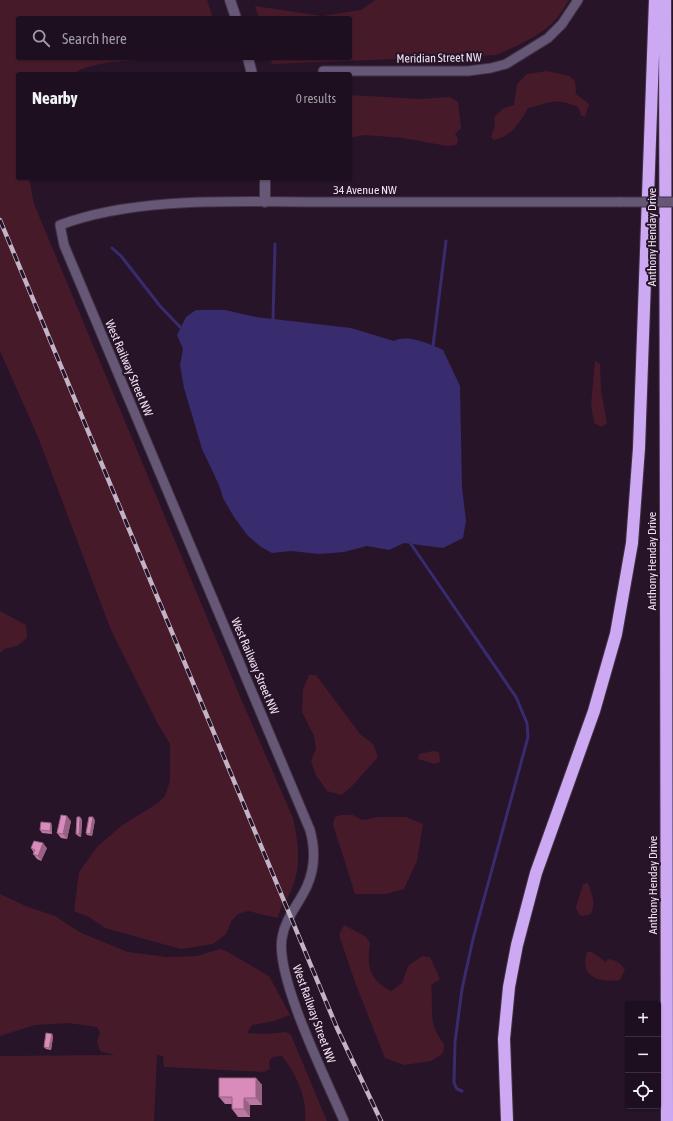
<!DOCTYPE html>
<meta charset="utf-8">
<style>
:root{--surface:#1d0f1f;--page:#251828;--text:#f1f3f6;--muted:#a09ca4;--line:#3b2f3d}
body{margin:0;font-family:"Asap Condensed",sans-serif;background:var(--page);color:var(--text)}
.controls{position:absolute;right:12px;bottom:12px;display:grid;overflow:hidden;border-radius:4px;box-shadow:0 1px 3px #0004}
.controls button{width:36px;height:36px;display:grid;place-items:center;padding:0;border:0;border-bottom:1px solid var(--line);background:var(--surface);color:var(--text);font:20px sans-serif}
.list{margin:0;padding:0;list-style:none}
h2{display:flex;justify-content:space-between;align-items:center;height:52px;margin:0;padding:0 16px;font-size:17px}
h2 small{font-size:13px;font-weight:400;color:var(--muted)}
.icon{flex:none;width:22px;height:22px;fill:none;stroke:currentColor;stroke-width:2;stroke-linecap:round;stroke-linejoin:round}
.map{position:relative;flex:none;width:673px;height:1121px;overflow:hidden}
.search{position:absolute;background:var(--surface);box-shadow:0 1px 3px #0004;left:16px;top:16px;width:336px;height:44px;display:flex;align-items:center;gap:10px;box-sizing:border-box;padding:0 14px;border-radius:4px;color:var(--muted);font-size:15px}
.panel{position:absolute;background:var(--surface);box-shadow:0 1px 3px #0004;left:16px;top:72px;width:336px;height:108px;border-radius:4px}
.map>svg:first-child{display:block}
.green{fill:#471a2a}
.water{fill:#382b6e}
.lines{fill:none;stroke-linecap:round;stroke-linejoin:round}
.stream{stroke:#382b6e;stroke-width:3}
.minor-casing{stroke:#433145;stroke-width:11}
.tertiary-casing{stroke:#433145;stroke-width:12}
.motorway-casing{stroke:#433145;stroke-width:14}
.minor{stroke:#655775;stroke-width:9}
.tertiary{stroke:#655775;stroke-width:10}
.motorway{stroke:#cda9f4;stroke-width:12}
.rail-casing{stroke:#c2b4c4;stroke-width:4.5}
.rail{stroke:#271429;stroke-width:3;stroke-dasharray:9;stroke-linecap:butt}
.minor-bridge-casing{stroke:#433145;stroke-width:11;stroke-linecap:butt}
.minor-bridge{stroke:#655775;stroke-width:9}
.wall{fill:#bb78a2}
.shaded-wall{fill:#986284}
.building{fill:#d98cbc;stroke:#986284}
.labels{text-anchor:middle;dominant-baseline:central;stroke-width:4;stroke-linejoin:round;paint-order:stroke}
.street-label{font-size:12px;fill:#f0e3f1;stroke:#271429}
</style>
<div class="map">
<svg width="673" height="1121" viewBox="0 0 673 1121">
<rect width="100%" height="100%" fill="#271429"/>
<!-- green -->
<path class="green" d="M0,0h207l6,18h-195v40h208l1,2c-35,0 -128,-6 -154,14h-55v104h11l5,26 208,497 51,117c6,27 9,51 -4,77 -5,9 -9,12 -11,23l-30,-7 -10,3 -6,6 -6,14 -13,10 -32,5 -76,-21 -16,-11 -15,-6 5,-39 18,-25 24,-21 37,-23 7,-7 5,-15v-37l-12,-20 -47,-94 -73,-193 -38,-86z
M375,0h194c-4,6 -8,13 -12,18 -15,18 -41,28 -61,37l-224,9 -2,-6h80v-40h-91l-4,-12 67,10 39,-6z
M547,71l22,5 6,5 1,13 13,10 -4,13 -4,-2 -3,-8c-25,-10 -26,-4 -50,1 -8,15 -17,29 -34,32l-3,-3 4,-11 -1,-9 10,-9 10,-3 3,-21 10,-10z
M350,95l70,4 30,-2 8,5 3,26 -6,6 3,5 -1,6 -10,1 -44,-8 -39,-3 -14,3z
M595,361l5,3 1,26 6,33 -5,4 -8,-4 -3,-18z
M0,611l26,14 1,13 -10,8 -13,3 -4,4z
M309,675h7l44,59 13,10 5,13 -25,28 -11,10 -15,-4 -11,-16 -5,-14 5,-12 -2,-13 -12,-24 1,-22z
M433,751l6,1 1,10 -5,2 -17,-5 1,-5z
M341,815h12l9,5 16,-3h28l17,7 -6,37 -13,28 -18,5h-31l-22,-70 2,-7z
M588,883c4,11 8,20 3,31l-8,2 -4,-1 -3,-8 7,-23z
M0,894l28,13 27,9 26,17 47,19 39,5 30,-1 23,-7 6,2 43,25 21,39 -16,6 -22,4 -5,8 20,1 19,-2 5,3 36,86h-22c2,-25 -8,-45 -23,-65l-10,1 -3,5 1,7 -6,3 -100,-5 -1,-11 -6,-1 -3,66h-154v-65l115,-1 -15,-4 -3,-10 3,-8 -3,-6 -29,-4 -33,2 -35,11z
M344,925l21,11 5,7c-3,23 -2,36 21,48l11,-8 6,-17 14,-10 8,1 10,22 -9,6c3,25 -4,38 13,59l-1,9 -12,8 -27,4 -19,-7 -29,-73 -17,-50z
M587,952h5l14,10 2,-3c8,1 13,4 17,11l-5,10c-20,3 -41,-3 -33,-28z"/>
<!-- water -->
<path class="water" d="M196,310h29l31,7 95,11 43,13c15,-7 35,3 49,9l17,36 2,101 4,34 -3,17 -20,10 -39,-5 -15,7 -22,-4 -23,6 -25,2 -28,-3 -19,2 -11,-6 -13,-11 -14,-19 -11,-19 -4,-13 -17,-36 -18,-61 -4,-23 3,-16 -6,-14 9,-18z"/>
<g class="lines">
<!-- stream -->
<path class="stream" d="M112,248l9,8 39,50 20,21
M273,319l2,-75
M433,346l13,-105
M411,544l105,153 11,26 1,14 -55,202 -11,50 -7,53 -1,41 3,6 5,2"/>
<!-- minor casing -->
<g class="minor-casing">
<path id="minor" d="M323,71h145l23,-3 15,-4 42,-26 14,-14 16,-24
M344,1121c-17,-40 -69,-144 -62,-183 3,-20 17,-34 25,-52 8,-18 8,-38 3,-56l-246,-585 -4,-20c78,-29 178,-23 260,-23 100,0 200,0 300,0"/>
</g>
<!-- tertiary casing -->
<g class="tertiary-casing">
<path id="tertiary" d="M230,0l6,18
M248,58l4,16
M265,178v24"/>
</g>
<!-- motorway casing -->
<g class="motorway-casing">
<path id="motorway" d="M665,0l2,1121
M507,1121l-3,-82 5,-52 8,-42 19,-72 58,-162 22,-77 16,-91 7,-95 16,-448"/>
</g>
<!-- minor -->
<use href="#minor" class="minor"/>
<!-- tertiary -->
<use href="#tertiary" class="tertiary"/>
<!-- motorway -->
<use href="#motorway" class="motorway"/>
<!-- rail casing -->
<g class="rail-casing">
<path id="rail" d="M0,220l337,808 44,93"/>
</g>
<!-- rail -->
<use href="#rail" class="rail"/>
<!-- minor-bridge casing -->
<g class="minor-bridge-casing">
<path id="minor-bridge" d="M620,202h53"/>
</g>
<!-- minor-bridge -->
<use href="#minor-bridge" class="minor-bridge"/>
</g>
<!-- wall -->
<path class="wall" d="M80,817l2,3 -1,17 -3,-1 -2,-2z
M95,820l-3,16 -5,-1 -1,-2z
M71,821l-4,18 -6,-1 -4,-5z
M52,826v8l-10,-1 -2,-3z
M31,848h16l-6,13 -4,-2 -4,-5 1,-1z
M52,1034l1,3 -2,13 -5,-1 -2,-2z
M256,1078l6,7v20h-12v12h-12l-6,-8v-5h-7l-6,-7z"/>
<!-- shaded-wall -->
<path class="shaded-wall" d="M67,816l4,5 -4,18 -4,-5z
M80,817l2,3 -1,17 -2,-3z
M93,817l2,3 -3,16 -2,-2z
M51,823l1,3v8l-2,-3z
M43,843l4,5 -6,13 -3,-5z
M52,1034l1,3 -2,13 -2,-2z
M256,1078l6,7v20l-6,-7z
M244,1098l6,7v12l-6,-8z"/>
<!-- building -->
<path class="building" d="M61,815l6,1 -4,18 -6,-1z
M77,817h3l-1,17h-3z
M89,817h4l-3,17 -4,-1z
M41,822l10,1 -1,8 -10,-1z
M34,841l9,2 -5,13 -5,-2 2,-4 -4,-2z
M46,1033l6,1 -3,14 -5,-1z
M219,1078h37v20h-12v11h-12v-12h-13z"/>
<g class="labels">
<!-- street labels -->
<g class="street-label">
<text transform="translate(439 58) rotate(-1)">Meridian Street NW</text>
<text x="365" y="190">34 Avenue NW</text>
<text transform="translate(652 237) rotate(-90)">Anthony Henday Drive</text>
<text transform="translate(129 368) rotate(67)">West Railway Street NW</text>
<text transform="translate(652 561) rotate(-90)">Anthony Henday Drive</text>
<text transform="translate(255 666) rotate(67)">West Railway Street NW</text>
<text transform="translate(653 885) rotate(-90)">Anthony Henday Drive</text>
<text transform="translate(314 1014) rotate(70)">West Railway Street NW</text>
</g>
</g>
</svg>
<div class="controls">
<button>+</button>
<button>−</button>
<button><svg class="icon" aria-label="locate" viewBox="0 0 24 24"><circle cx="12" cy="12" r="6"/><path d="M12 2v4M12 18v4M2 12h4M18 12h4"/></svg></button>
</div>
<div class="search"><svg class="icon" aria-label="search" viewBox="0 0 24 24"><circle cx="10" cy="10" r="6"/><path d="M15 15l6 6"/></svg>Search here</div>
<section class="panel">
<h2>Nearby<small>0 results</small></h2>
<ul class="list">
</ul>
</section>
</div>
